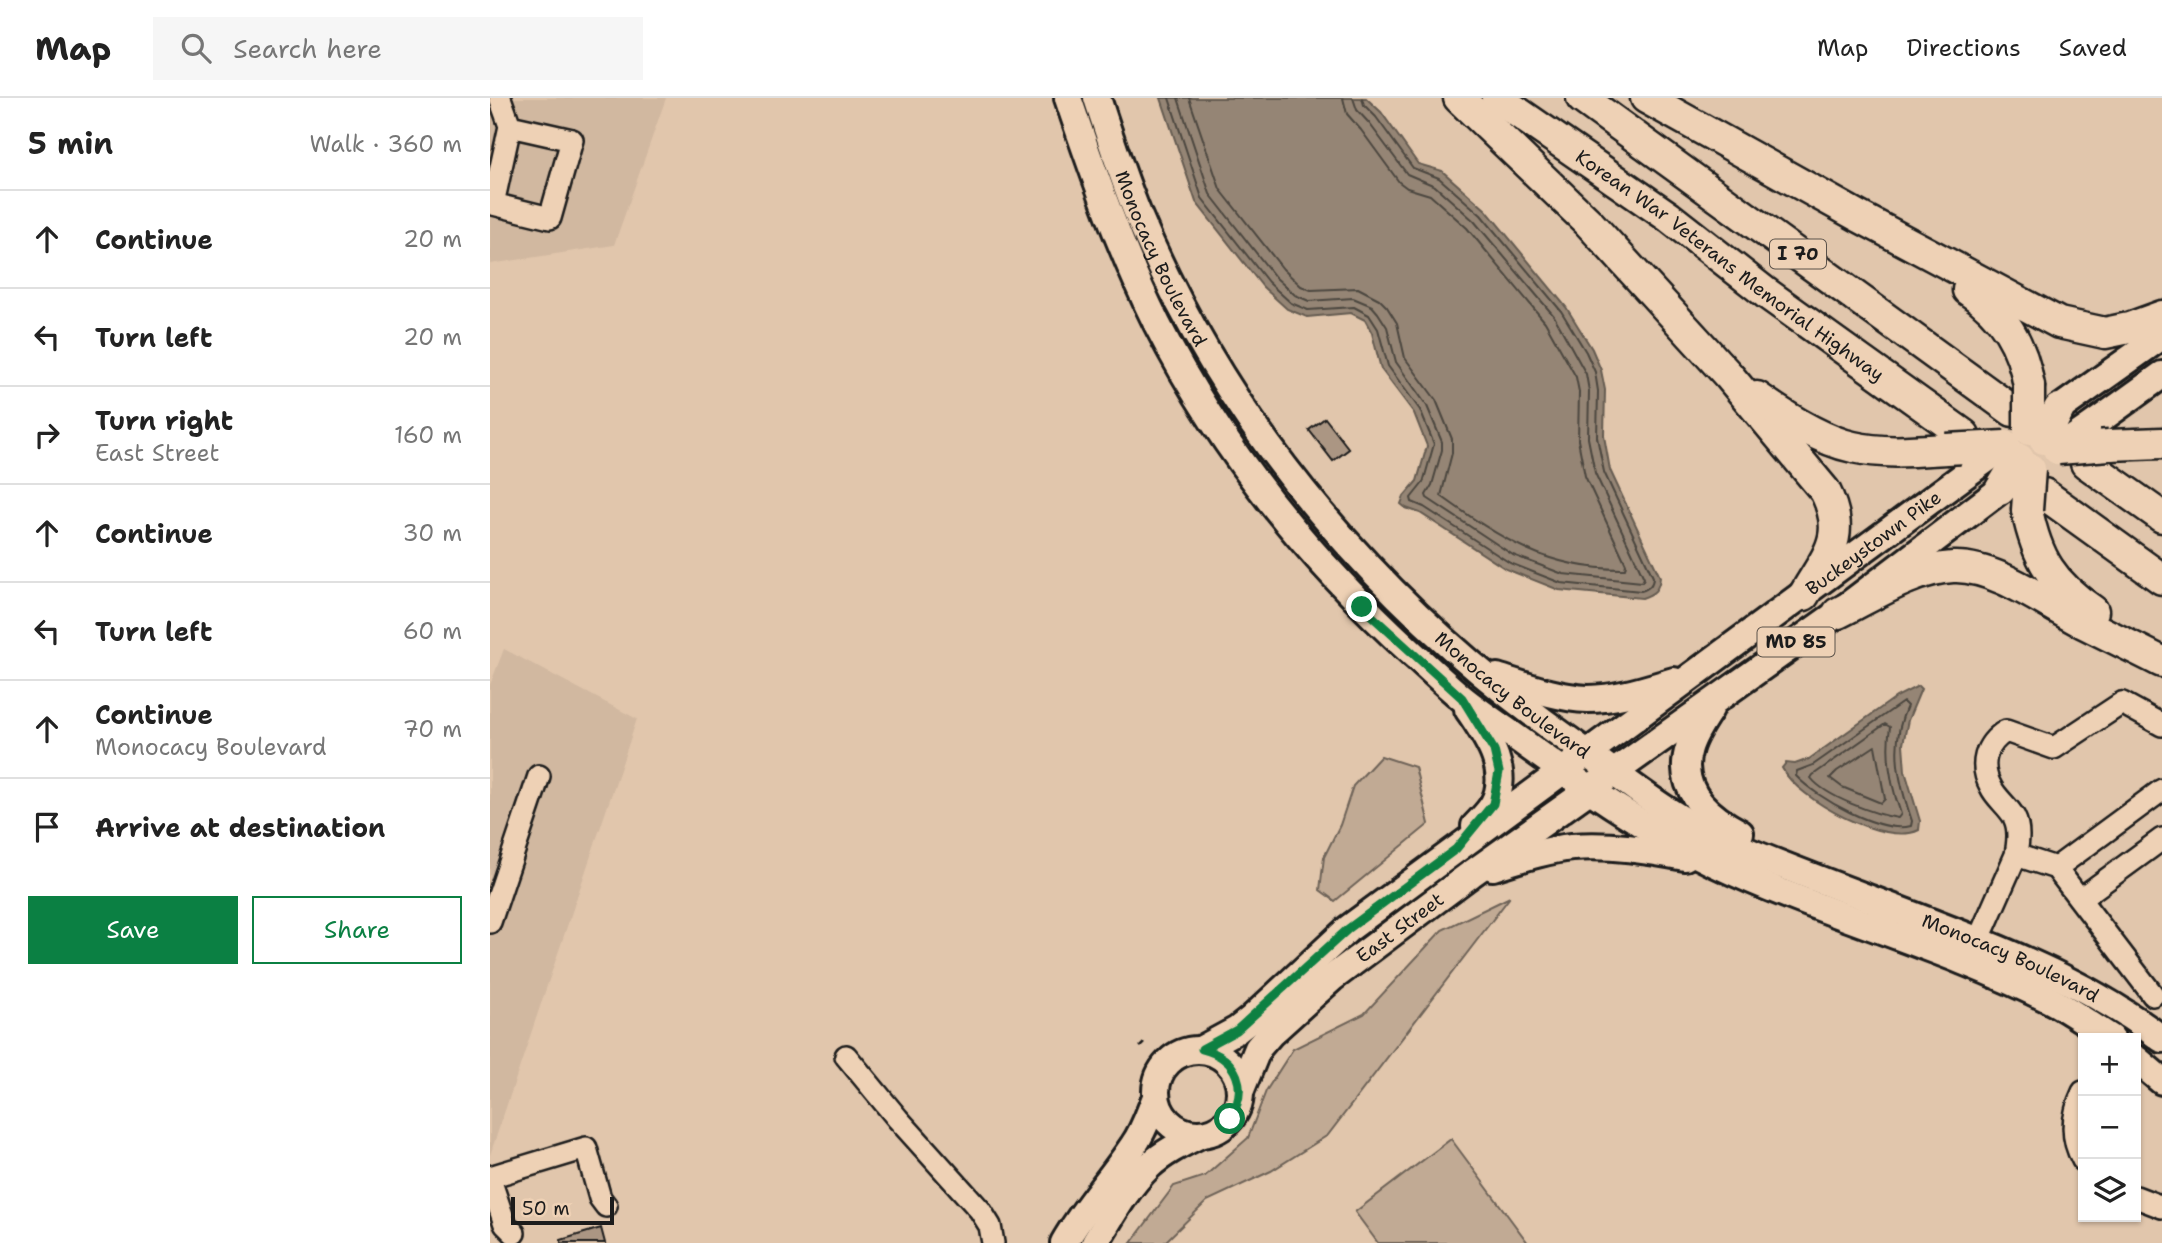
<!DOCTYPE html>
<meta charset="utf-8">
<style>
:root{--surface:#fff;--page:#f6f6f6;--text:#222;--muted:#767676;--line:#e0e0e0;--accent:#0b8043}
body{margin:0;font-family:"Shantell Sans",sans-serif;background:var(--page);color:var(--text)}
.controls{position:absolute;right:21px;bottom:21px;display:grid;overflow:hidden;border-radius:0px;box-shadow:0 2px 5px #0004}
.controls button{width:63px;height:63px;display:grid;place-items:center;padding:0;border:0;border-bottom:2px solid var(--line);background:var(--surface);color:var(--text);font:35px sans-serif}
.scale{position:absolute;left:21px;bottom:18px;width:103px;box-sizing:border-box;padding-left:7px;border:4px solid #1c1c1c;border-top:0;font-size:19px;line-height:24px;white-space:nowrap;color:#1c1c1c;-webkit-text-stroke:5px #eed1b5;paint-order:stroke}
.stop{position:absolute;width:21px;height:21px;margin:-16px;border:5px solid #0b8043;border-radius:50%;background:#fff}
.stop.end{background:#0b8043;border-color:#fff;box-shadow:0 2px 7px #0008}
.list{margin:0;padding:0;list-style:none}
h2{display:flex;justify-content:space-between;align-items:center;height:91px;margin:0;padding:0 28px;font-size:30px}
h2 small{font-size:23px;font-weight:400;color:var(--muted)}
.list li{display:grid;grid-template-columns:46px 1fr auto;gap:21px;align-items:center;box-sizing:border-box;height:98px;padding:0 28px;border-top:2px solid var(--line)}
.list b{display:block;font-size:26px;white-space:nowrap}
.list p{margin:0;font-size:23px;white-space:nowrap;color:var(--muted)}
.list em{font-size:23px;font-style:normal;color:var(--muted)}
.actions{display:flex;gap:14px;padding:21px 28px}
.actions a{flex:1;padding:16px 0;border:2px solid var(--accent);border-radius:0px;text-align:center;font-size:24px;color:var(--accent)}
.actions .main{background:var(--accent);color:#fff}
.icon{flex:none;width:38px;height:38px;fill:none;stroke:currentColor;stroke-width:2;stroke-linecap:round;stroke-linejoin:round}
.map{position:relative;flex:none;width:1672px;height:1145px;overflow:hidden}
header{display:flex;align-items:center;gap:42px;box-sizing:border-box;height:98px;padding:0 35px;background:var(--surface);border-bottom:2px solid var(--line)}
header strong{font-size:33px}
nav{display:flex;gap:38px;margin-inline-start:auto;font-size:24px}
.search{width:490px;height:63px;background:var(--page);display:flex;align-items:center;gap:18px;box-sizing:border-box;padding:0 24px;border-radius:0px;color:var(--muted);font-size:26px}
main{display:flex}
aside{flex:1;background:var(--surface)}
.map>svg:first-child{display:block}
.built{fill:#d1b8a0}
.green{fill:#c1aa94;stroke:#6e6358;stroke-width:2}
.water{fill:#958574;stroke:#655b51;stroke-width:2}
.lines{fill:none;stroke-linecap:round;stroke-linejoin:round}
.shore{stroke:#4c463f;stroke-width:2}
.building{fill:#ab9683;stroke:#1c1c1c;stroke-width:2}
.minor-casing{stroke:#1c1c1c;stroke-width:26}
.major-casing{stroke:#1c1c1c;stroke-width:32}
.highway-casing{stroke:#1c1c1c;stroke-width:35}
.path{stroke:#1c1c1c;stroke-width:2.5;stroke-dasharray:7 5;stroke-linecap:butt}
.minor{stroke:#eed1b5;stroke-width:21}
.major{stroke:#eed1b5;stroke-width:26}
.highway{stroke:#eed1b5;stroke-width:30}
.major-bridge-casing{stroke:#1c1c1c;stroke-width:32;stroke-linecap:butt}
.highway-bridge-casing{stroke:#1c1c1c;stroke-width:35;stroke-linecap:butt}
.major-bridge{stroke:#eed1b5;stroke-width:26}
.highway-bridge{stroke:#eed1b5;stroke-width:30}
.route{stroke:#0b8043;stroke-width:9}
.labels{text-anchor:middle;dominant-baseline:central;stroke-width:7;stroke-linejoin:round;paint-order:stroke}
.shield{fill:#eed1b5;stroke:#5b524a;stroke-width:2}
.shield-label{font-size:18px;font-weight:bold;fill:#1c1c1c}
.street-label{font-size:19px;fill:#1c1c1c;stroke:#eed1b5}
</style>
<header>
<strong>Map</strong>
<div class="search"><svg class="icon" aria-label="search" viewBox="0 0 24 24"><circle cx="10" cy="10" r="6"/><path d="M15 15l6 6"/></svg>Search here</div>
<nav><a>Map</a><a>Directions</a><a>Saved</a></nav>
</header>
<main>
<aside>
<h2>5 min<small>Walk · 360 m</small></h2>
<ul class="list">
<li><svg class="icon" aria-label="ahead" viewBox="0 0 24 24"><path d="M12 20V5M6 11l6-6 6 6"/></svg><div><b>Continue</b></div><em>20 m</em></li>
<li><svg class="icon" aria-label="left" viewBox="0 0 24 24"><path d="M17 20v-9H6M10 6l-5 5 5 5"/></svg><div><b>Turn left</b></div><em>20 m</em></li>
<li><svg class="icon" aria-label="right" viewBox="0 0 24 24"><path d="M7 20v-9h11M14 6l5 5-5 5"/></svg><div><b>Turn right</b><p>East Street</p></div><em>160 m</em></li>
<li><svg class="icon" aria-label="ahead" viewBox="0 0 24 24"><path d="M12 20V5M6 11l6-6 6 6"/></svg><div><b>Continue</b></div><em>30 m</em></li>
<li><svg class="icon" aria-label="left" viewBox="0 0 24 24"><path d="M17 20v-9H6M10 6l-5 5 5 5"/></svg><div><b>Turn left</b></div><em>60 m</em></li>
<li><svg class="icon" aria-label="ahead" viewBox="0 0 24 24"><path d="M12 20V5M6 11l6-6 6 6"/></svg><div><b>Continue</b><p>Monocacy Boulevard</p></div><em>70 m</em></li>
<li><svg class="icon" aria-label="arrive" viewBox="0 0 24 24"><path d="M6 21V4h12l-3 4 3 4H6"/></svg><div><b>Arrive at destination</b></div></li>
</ul>
<div class="actions"><a class="main">Save</a><a>Share</a></div>
</aside>
<div class="map">
<svg width="1672" height="1145" viewBox="0 0 1672 1145">
<rect width="100%" height="100%" fill="#e1c6ac"/>
<filter id="ink" filterUnits="userSpaceOnUse"><feTurbulence type="fractalNoise" baseFrequency=".0143" numOctaves="2"/><feDisplacementMap in="SourceGraphic" scale="14" xChannelSelector="R" yChannelSelector="G"/><feConvolveMatrix kernelMatrix="1 2 1 2 8 2 1 2 1" color-interpolation-filters="sRGB"/></filter>
<g filter="url(#ink)">
<!-- built -->
<path class="built" d="M0,0h176l-52,147 -124,19z
M14,551l133,70 -147,436v-470z"/>
<!-- green -->
<path class="green" d="M891,658l34,11 14,57 -94,77 -15,-11 4,-33 16,-32 13,-39z
M1020,799l-182,238 -57,36 -64,30 -43,42h-33l43,-57 31,-10 43,-38 18,-47 27,-42 71,-35 78,-84z
M961,1041l77,104h-150l-23,-31z"/>
<!-- water -->
<path class="water" d="M671,0h205l15,14 37,52 24,7 44,39 80,97 26,42 9,21 4,20 -1,46 6,34 50,107c-1,13 -6,17 -18,21l-83,-8 -53,-21 -86,-56 -14,-5 -5,-4 3,-8 13,-15 10,-35 -13,-33 -33,-44 -9,-36 -7,-13 -14,-7 -44,4 -20,-8 -24,-22 -67,-85z
M1428,588l3,3 -13,31 -5,24 2,27 15,50 -1,9c-33,17 -121,-30 -137,-62l4,-5 9,1 14,-5 87,-62z"/>
<g class="lines">
<!-- shore -->
<path class="shore" d="M679,0l33,100 66,84 23,21 17,7 46,-3 15,8 9,14 10,37 32,44 14,34 -11,39 -12,15 1,4 12,5 86,56 51,20 80,8c8,-2 12,-6 12,-14l-49,-105 -7,-35 1,-46 -3,-19 -9,-20 -25,-41 -80,-96 -42,-37 -26,-10 -37,-51 -12,-12 -2,-7
M688,0l32,96 65,83 20,18 14,6 44,-3 19,8 6,7 9,14 9,35 31,44 15,36v8l-10,35 -6,10 1,3 86,57 50,19 79,8 2,-4 -6,-13 -43,-92 -7,-35 1,-47 -3,-17 -32,-58 -80,-95 -39,-35 -28,-12 -38,-51 -12,-13 -4,-12
M699,0l31,91 63,80 18,17 10,4 47,-2 21,11 8,8 10,16 8,35 31,42 16,39v14l-11,43c60,43 107,74 184,73l1,-5 -41,-88 -7,-36 1,-48 -3,-15 -31,-55 -78,-94 -37,-33 -23,-7 -8,-6 -38,-52 -14,-16 -4,-16
M1413,604l4,4c-18,39 -8,77 5,115l-1,5c-31,8 -94,-28 -115,-50l1,-5 16,-6z
M1395,626l5,3c-5,30 1,59 11,87l-3,4c-24,-4 -72,-21 -87,-40l2,-3z
M1385,648l10,53 -4,4 -39,-16 -12,-9 7,-7z"/>
</g>
<!-- building -->
<path class="building" d="M835,320l24,31 -16,12 -24,-31z
M111,1130l4,15h-44v-3z"/>
<g class="lines">
<!-- minor casing -->
<g class="minor-casing">
<path id="minor" d="M10,0l10,28 -17,78 57,14 22,-78 -62,-14
M1526,757c2,-13 4,-26 -2,-38 -6,-11 -18,-19 -23,-30 -12,-22 -6,-43 15,-56l48,17 68,-45 40,22
M1566,770l97,127
M1590,801l82,-60
M0,824l49,-146
M1488,843l38,-86 40,13 106,-78
M356,958l52,63 82,91 10,16 3,17
M1593,994c-11,23 -13,45 0,68
M0,1079l96,-29 14,50 6,8
M0,1081l15,45 9,9
M1646,1099l26,10"/>
</g>
<!-- major casing -->
<g class="major-casing">
<g id="major">
<path d="M578,0c26,77 53,153 89,226 64,126 152,235 256,330 16,14 32,30 49,44 21,17 44,32 66,48 60,43 119,85 186,117 109,52 227,82 334,136 22,11 42,26 63,39"/>
<path id="s1" d="M607,0c13,40 26,80 42,119 91,217 249,397 441,531 47,33 89,69 143,93 75,32 152,59 228,89 75,29 147,60 211,109"/>
<path d="M1569,311l103,-73"/>
<path d="M1597,331l75,-54"/>
<path d="M1007,579c29,9 60,21 91,22 29,0 59,-10 86,-18"/>
<path d="M978,611c18,27 44,62 25,96 -5,8 -12,15 -18,21"/>
<path d="M1220,611c-8,12 -17,25 -21,39 -13,40 18,68 51,85"/>
<path d="M1003,769c26,-8 52,-17 79,-20 39,-3 76,3 113,10"/>
<path id="s2" d="M712,951l35,-19 14,-11 97,-90 625,-460"/>
<circle cx="708" cy="994" r="42"/>
<path d="M1646,961l26,22"/>
<path id="s3" d="M750,994l18,-44 13,-15 61,-55 139,-104 367,-261 162,-123"/>
<path d="M574,1145c20,-35 47,-64 69,-97 11,-15 16,-32 23,-49"/>
<path d="M605,1145c16,-26 32,-56 54,-77 15,-14 34,-23 52,-32"/>
</g>
</g>
<!-- highway casing -->
<g class="highway-casing">
<g id="highway">
<path d="M969,0l130,125 140,153 96,115c23,46 2,64 -21,104"/>
<path id="s4" d="M1007,0l172,119 97,76 198,142"/>
<path d="M1092,0l431,313"/>
<path d="M1156,0l212,118 201,107 46,10 24,-5 33,-12"/>
<path d="M1478,192c36,24 54,54 61,96"/>
<path d="M1267,299c28,20 63,43 96,50 31,7 62,4 93,2"/>
<path d="M1619,347l53,-2"/>
<path d="M1596,365l76,54"/>
<path d="M1554,396l118,85"/>
<path d="M1537,412c10,49 25,73 66,101"/>
<path d="M1348,515c35,-17 75,-44 115,-46 41,-2 91,35 127,54 27,14 55,27 82,41"/>
</g>
</g>
<!-- path -->
<path class="path" d="M650,949l4,-4"/>
<!-- minor -->
<use href="#minor" class="minor"/>
<!-- major -->
<use href="#major" class="major"/>
<!-- highway -->
<use href="#highway" class="highway"/>
<!-- major-bridge casing -->
<g class="major-bridge-casing">
<path id="major-bridge" d="M1568,351l29,-20
M1483,371l32,-23"/>
</g>
<!-- highway-bridge casing -->
<g class="highway-bridge-casing">
<path id="highway-bridge" d="M1539,332v-44
M1554,341l15,-30
M1456,351l59,-3
M1568,351l51,-4
M1510,392l19,-31
M1537,412l3,-41"/>
</g>
<!-- major-bridge -->
<use href="#major-bridge" class="major-bridge"/>
<!-- highway-bridge -->
<use href="#highway-bridge" class="highway-bridge"/>
</g>
</g>
<g class="lines" filter="url(#ink)">
<!-- route -->
<path class="route" d="M740,1021c19,-31 8,-61 -28,-70l35,-19 111,-101 108,-80 37,-45 6,-32 -5,-22 -32,-52 -100,-91"/>
</g>
<g class="labels">
<!-- shield labels -->
<g class="shield">
<rect x="1280" y="141.5" width="56" height="29" rx="5"/>
<rect x="1267.5" y="529.5" width="77" height="29" rx="5"/>
</g>
<g class="shield-label">
<text x="1308" y="156">I 70</text>
<text x="1306" y="544">MD 85</text>
</g>
<!-- street labels -->
<g class="street-label">
<text stroke="none"><textPath href="#s1" startOffset="173">Monocacy Boulevard</textPath></text>
<text stroke="none"><textPath href="#s4" startOffset="287">Korean War Veterans Memorial Highway</textPath></text>
<text stroke="none"><textPath href="#s2" startOffset="842">Buckeystown Pike</textPath></text>
<text stroke="none"><textPath href="#s1" startOffset="740">Monocacy Boulevard</textPath></text>
<text stroke="none"><textPath href="#s3" startOffset="234">East Street</textPath></text>
<text stroke="none"><textPath href="#s1" startOffset="1307">Monocacy Boulevard</textPath></text>
</g>
</g>
</svg>
<div class="controls">
<button>+</button>
<button>−</button>
<button><svg class="icon" aria-label="layers" viewBox="0 0 24 24"><path d="M12 4l9 5-9 5-9-5zM3 14l9 5 9-5"/></svg></button>
</div>
<div class="scale">50 m</div>
<div class="stop" style="left:740px;top:1021px"></div>
<div class="stop end" style="left:872px;top:509px"></div>
</div>
</main>
